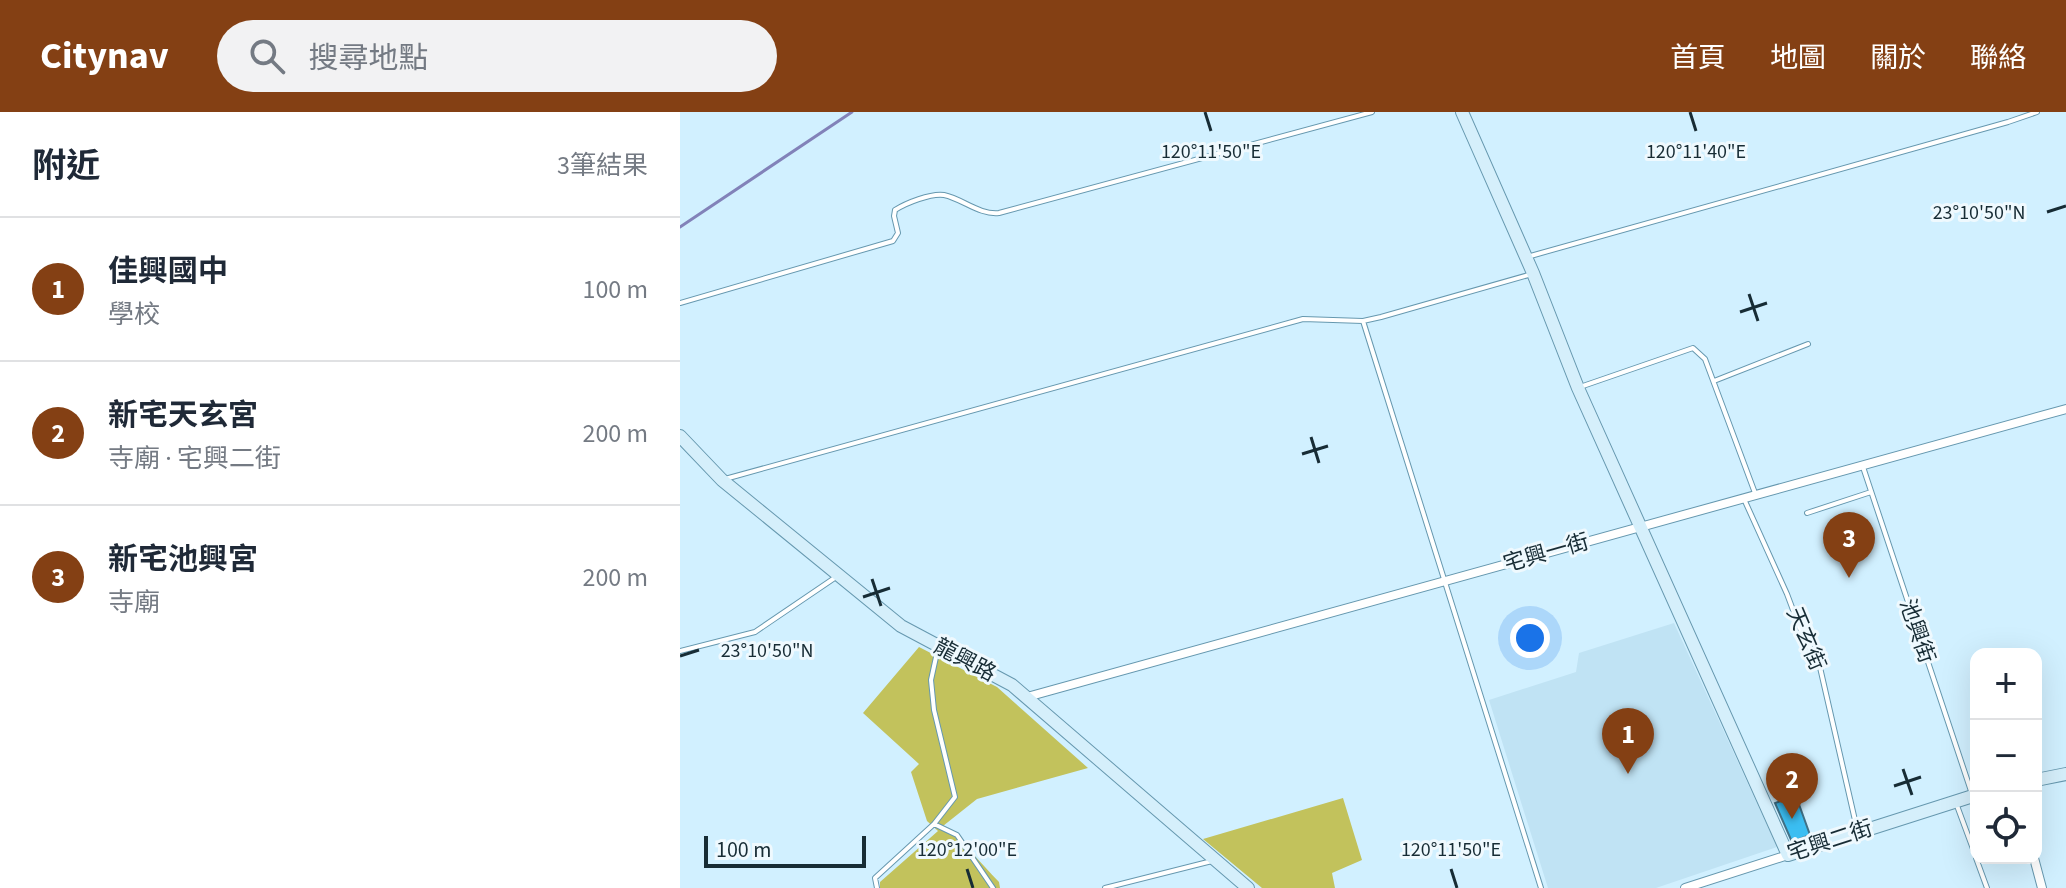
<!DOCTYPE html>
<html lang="zh-TW">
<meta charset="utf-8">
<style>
:root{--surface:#fff;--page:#f2f2f3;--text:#1f2937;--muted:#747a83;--line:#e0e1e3;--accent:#844014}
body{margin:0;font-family:"Source Sans 3","Noto Sans TC",sans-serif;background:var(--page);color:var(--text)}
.controls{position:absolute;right:24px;bottom:24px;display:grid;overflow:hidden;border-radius:16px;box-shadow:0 8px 32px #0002}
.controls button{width:72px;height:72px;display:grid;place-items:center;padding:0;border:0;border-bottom:2px solid var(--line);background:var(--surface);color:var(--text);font:40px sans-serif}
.scale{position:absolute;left:24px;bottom:20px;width:162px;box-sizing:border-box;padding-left:8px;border:4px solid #172c35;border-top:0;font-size:22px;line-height:28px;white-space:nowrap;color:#172c35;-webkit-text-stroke:6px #eff9fe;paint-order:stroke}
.you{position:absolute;left:850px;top:526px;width:28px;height:28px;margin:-20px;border:6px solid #fff;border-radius:50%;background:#1a73e8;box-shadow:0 0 0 12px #1a73e833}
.badge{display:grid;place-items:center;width:52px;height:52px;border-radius:50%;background:var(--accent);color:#fff;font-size:26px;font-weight:700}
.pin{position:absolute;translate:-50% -66px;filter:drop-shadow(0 2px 4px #0008)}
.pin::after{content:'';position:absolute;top:42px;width:28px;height:24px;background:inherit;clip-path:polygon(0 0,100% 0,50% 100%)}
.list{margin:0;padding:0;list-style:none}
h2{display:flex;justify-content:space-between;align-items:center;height:104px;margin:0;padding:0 32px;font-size:34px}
h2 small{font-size:26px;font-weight:400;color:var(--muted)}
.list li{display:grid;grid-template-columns:52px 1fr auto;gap:24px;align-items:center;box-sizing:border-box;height:144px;padding:0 32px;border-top:2px solid var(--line)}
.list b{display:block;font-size:30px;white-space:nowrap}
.list p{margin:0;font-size:26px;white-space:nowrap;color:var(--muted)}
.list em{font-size:26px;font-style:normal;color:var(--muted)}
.icon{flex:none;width:44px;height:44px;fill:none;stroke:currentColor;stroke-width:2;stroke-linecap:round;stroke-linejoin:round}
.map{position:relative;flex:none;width:1386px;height:776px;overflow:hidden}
header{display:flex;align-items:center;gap:48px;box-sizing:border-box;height:112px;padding:0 40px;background:var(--accent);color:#fff}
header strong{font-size:38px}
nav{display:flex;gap:44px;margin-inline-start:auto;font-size:28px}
.search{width:560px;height:72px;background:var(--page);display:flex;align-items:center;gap:20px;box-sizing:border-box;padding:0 28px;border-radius:44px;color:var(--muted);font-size:30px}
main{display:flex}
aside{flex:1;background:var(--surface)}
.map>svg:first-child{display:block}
.built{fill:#c0e3f4}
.green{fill:#c2c25c}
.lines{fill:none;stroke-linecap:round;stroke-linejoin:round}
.stream{stroke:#8282b9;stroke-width:3}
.building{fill:#3bbef2;stroke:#407187;stroke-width:2}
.lane-casing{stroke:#6698af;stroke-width:6}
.street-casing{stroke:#6698af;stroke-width:10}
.secondary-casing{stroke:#6698af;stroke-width:14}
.lane{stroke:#fff;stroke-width:4}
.street{stroke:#fff;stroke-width:8}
.secondary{stroke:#d5effb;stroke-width:12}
.ticks{fill:none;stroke:#172c35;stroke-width:3}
.labels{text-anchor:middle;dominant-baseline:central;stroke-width:6;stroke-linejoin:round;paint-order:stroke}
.street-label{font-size:22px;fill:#172c35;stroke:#eff9fe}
.ticks-label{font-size:20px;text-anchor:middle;fill:#172c35;stroke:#eff9fe;stroke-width:6;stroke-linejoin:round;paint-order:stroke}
</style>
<header>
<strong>Citynav</strong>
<div class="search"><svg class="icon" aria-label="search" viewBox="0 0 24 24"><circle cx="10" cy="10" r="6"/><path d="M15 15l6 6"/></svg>搜尋地點</div>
<nav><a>首頁</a><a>地圖</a><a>關於</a><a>聯絡</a></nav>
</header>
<main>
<aside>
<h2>附近<small>3筆結果</small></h2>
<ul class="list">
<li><span class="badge">1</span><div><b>佳興國中</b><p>學校</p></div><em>100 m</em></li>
<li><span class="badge">2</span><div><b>新宅天玄宮</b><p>寺廟 · 宅興二街</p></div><em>200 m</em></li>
<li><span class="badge">3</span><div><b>新宅池興宮</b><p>寺廟</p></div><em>200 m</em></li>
</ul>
</aside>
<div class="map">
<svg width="1386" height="776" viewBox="0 0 1386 776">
<rect width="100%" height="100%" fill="#d1f0ff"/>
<!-- built -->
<path class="built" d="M994,511l103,224 -121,41h-108l-59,-188 87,-28 3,-19z"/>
<!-- green -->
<path class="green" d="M239,535l78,40 91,81 -111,31 -34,27c21,15 37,37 56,56l1,6h-120v-6l58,-51 -11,-10 -16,-49 8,-8 -56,-51z
M663,686l19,62 -30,13 3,15h-73l-59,-49z"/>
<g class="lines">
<!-- stream -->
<path class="stream" d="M0,115l172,-115"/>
</g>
<!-- building -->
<path class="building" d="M1116,684l14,39 -18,7 -17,-39z"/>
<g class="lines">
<!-- lane casing -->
<g class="lane-casing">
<path id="lane" d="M847,145l481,-135 29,-10
M0,191l213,-62 5,-8 -4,-17 1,-6c11,-7 36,-17 49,-15 19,4 35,20 55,18l373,-101
M683,209l178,567
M1034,269l94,-37
M900,275l113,-39 12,11 50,134
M1183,355l109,327
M45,367l578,-160 60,2 18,-4 151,-43
M1064,387l43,95 15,40 17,29 38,166
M1127,401l64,-21
M0,539l75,-19 81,-55
M1276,691l20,54
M254,712l23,11 36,53
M1296,746l11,30
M197,776l-2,-10 59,-54 21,-27 -21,-87 -3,-30 7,-32
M425,776l107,-27"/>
</g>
<!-- street casing -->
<g class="street-casing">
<path id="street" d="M347,585l1039,-288
M1354,746l8,30
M1005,776l103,-33"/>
</g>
<!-- secondary casing -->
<g class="secondary-casing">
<path id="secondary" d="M782,0l71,161 45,115 210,467 188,-60
M0,324l42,44 179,146 111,59 236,203
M1356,668l30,-6"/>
</g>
<!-- lane -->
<use href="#lane" class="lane"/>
<!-- street -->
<use href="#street" class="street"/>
<!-- secondary -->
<use href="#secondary" class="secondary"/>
</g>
<!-- ticks -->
<path class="ticks" d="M525,0l6,19M1010,0l6,19M1367,100l19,-6M1069,182l9,27M1060,200l27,-9M631,325l8,26M622,342l26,-8M192,467l9,27M183,485l27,-9M0,544l19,-6M1223,657l9,26M1214,674l27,-9M287,757l6,19M771,757l6,19"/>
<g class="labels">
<!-- street labels -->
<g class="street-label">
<text transform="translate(866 441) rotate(-16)">宅興一街</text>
<text transform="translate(1237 519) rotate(71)">池興街</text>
<text transform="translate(1126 527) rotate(67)">天玄街</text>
<text transform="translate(285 548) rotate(28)">龍興路</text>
<text transform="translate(1150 729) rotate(-18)">宅興二街</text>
</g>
</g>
<g class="ticks-label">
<text x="531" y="46">120°11'50"E</text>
<text x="1016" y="46">120°11'40"E</text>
<text x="1299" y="107">23°10'50"N</text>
<text x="87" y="545">23°10'50"N</text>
<text x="287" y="744">120°12'00"E</text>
<text x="771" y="744">120°11'50"E</text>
</g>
</svg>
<div class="controls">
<button>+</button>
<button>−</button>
<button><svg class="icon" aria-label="locate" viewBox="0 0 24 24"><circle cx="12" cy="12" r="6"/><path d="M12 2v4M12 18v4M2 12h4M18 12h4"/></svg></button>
</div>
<div class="scale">100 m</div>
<div class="you"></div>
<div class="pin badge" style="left:948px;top:662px">1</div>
<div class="pin badge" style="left:1112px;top:707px">2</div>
<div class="pin badge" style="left:1169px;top:466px">3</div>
</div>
</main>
